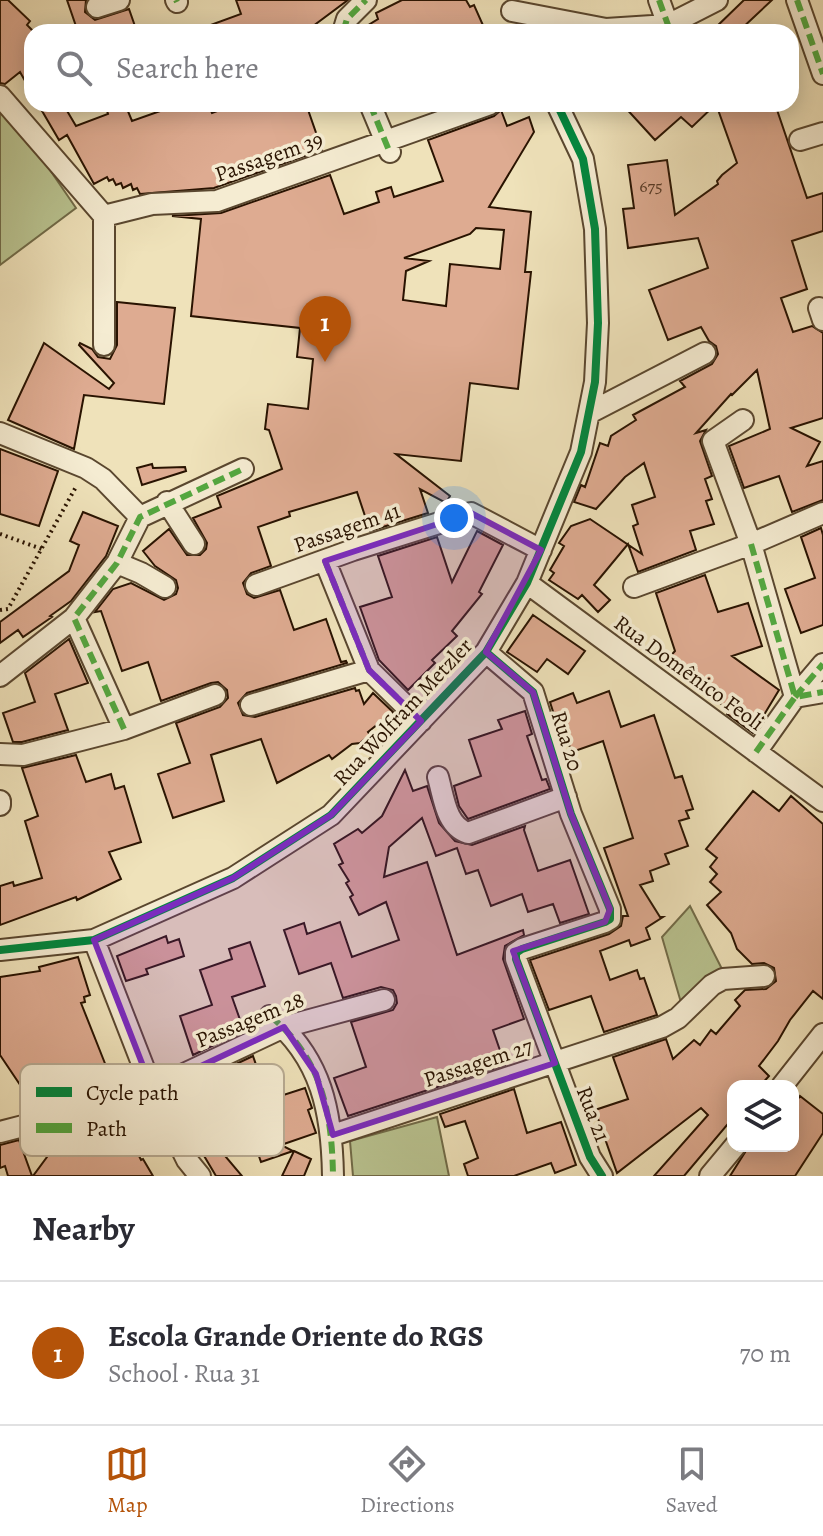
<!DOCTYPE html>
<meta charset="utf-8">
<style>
:root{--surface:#fff;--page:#f2f2f3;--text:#2b2b33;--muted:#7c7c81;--line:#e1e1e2;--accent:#b45309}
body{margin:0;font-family:Alegreya,serif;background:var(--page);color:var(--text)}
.controls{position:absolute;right:24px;bottom:24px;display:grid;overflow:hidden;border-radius:16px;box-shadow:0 4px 20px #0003}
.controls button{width:72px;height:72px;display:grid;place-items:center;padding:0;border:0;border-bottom:2px solid var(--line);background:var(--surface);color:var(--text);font:40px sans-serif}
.you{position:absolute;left:454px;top:518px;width:28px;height:28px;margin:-20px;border:6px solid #fff;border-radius:50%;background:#1a73e8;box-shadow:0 0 0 12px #1a73e833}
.badge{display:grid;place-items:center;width:52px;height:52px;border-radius:50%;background:var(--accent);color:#fff;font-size:26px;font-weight:700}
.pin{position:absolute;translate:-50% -66px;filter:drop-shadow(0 2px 4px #0008)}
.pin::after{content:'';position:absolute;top:42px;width:28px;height:24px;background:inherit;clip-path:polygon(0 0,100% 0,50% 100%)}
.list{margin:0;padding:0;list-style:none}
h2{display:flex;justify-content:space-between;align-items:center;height:104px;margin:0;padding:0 32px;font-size:34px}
h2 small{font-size:26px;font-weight:400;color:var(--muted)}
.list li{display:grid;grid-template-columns:52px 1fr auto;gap:24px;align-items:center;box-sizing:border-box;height:144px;padding:0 32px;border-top:2px solid var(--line)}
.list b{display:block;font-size:30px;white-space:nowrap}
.list p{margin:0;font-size:26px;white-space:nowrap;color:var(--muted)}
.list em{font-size:26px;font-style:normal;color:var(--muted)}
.icon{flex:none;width:44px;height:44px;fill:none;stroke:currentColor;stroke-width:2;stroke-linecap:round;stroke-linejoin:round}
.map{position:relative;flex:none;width:823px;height:1176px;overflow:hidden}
.search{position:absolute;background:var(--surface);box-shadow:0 4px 20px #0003;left:24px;right:24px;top:24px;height:88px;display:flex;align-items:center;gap:20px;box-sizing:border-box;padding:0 28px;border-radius:24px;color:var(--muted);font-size:30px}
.sheet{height:248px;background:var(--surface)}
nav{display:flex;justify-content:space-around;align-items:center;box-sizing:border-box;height:112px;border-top:2px solid var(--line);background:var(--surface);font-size:22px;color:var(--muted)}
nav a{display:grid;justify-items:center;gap:4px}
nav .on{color:var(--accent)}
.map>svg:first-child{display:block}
.green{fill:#b9c390;stroke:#716b48;stroke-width:2}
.building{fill:#deab91;stroke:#291301;stroke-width:2;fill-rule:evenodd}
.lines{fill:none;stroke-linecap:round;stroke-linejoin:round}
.minor-casing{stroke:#5a472f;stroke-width:24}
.path{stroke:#291301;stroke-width:4;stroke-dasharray:2 4;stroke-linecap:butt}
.minor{stroke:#f5ecd2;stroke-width:20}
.quiet{stroke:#53a840;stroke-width:6;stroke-dasharray:12 6;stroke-linecap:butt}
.cycleway-casing{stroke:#f5ecd2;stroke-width:13}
.cycleway{stroke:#00873e;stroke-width:8}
.marked{fill:#7b2cbf;fill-opacity:0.2;stroke:#7b2cbf;stroke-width:6;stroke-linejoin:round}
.labels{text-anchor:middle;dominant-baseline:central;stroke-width:7;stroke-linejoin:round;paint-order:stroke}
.number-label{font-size:18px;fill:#563925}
.street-label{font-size:22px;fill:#291301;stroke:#f5ecd2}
.key{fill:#f5ecd2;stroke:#b8ab93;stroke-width:2}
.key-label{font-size:22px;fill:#291301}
</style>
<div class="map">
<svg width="823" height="1176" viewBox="0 0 823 1176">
<rect width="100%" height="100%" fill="#efe2ba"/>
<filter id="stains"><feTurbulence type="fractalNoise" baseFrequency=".0025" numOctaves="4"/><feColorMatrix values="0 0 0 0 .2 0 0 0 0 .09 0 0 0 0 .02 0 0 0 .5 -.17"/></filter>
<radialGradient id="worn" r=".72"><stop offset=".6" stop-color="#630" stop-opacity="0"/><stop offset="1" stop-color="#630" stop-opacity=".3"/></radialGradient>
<!-- green -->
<path class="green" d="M0,102l17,20 59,86 -76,57z
M690,906l32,63 -40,37 -20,-69z
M437,1117l12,59h-96l-3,-35z"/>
<!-- building -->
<path class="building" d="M0,0h8l22,21 -3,4 5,5v63l-12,-21 -15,12 -5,-1z
M67,0h19l-1,12 10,8 34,-11 8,23h-59z
M236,0h112l-43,32h-108v-2l44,-16z
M402,0h64l4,7 4,-2 12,27h-129l21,-13 -2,-6z
M744,0h28l-33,31 -28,1z
M38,104h25l13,22 32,-12 -3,-10h20l7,17 48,-17h28l4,9 24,-9h70l16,46 -108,38 -74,6 -3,-6 -4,2 -2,-6 -8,4 -2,-5 -5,2 -3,-6 -4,2 -2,-4 -13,7 -27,-49 -8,5z
M622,104h94l-24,23 -11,-10 -26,23z
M716,104h59l32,94 16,-5v38l-31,10 15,48 -26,9 12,34 19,-6 11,7v85l-32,10 29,14 -13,24 16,-5v39l-31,12 -13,-36 -35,12 -15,-42 41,-17 -13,-59 -25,25 -1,-1 -35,39 10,-3 -6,11 12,35 -7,3 7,20 -6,2 8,23 -24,7 6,19 -58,22 -10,-28 -34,41 16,15 -12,12 -16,-17 -4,4 -29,-19 5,-7 -4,-3 14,-24 -5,-3 12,-17 19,-7 52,35 -9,-28 5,-2 -6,-19 23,-8 -11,-34 -19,14 -29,32 -22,-7 7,-17 4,2 15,-44 8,3 3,-10 25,-16 -3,-5 52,-28 -5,-6 32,-17 6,-10 -2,-8 -7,-5 -8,-14 -33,13 -19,-50 59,-22 -10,-30 -70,10 -5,-39 11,-1 -6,-43 39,-5 8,55 43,-31 -1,-3 5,-6 15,-12z
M501,110l6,16 22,-9 5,15 -45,75 42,5 -6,60h6l-13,117 -48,-6 -9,78 -65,-7 54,42 -4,7 -26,-14 8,24 -58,18 -13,-39 -68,20 1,4 -32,11 13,39 -20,7 -8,10 4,11 7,4 26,-8 14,40 32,-11 15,43 5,-1 1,2 -100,30 -9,10 5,12 12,2 100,-29 1,3 3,-1 5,14 9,-11 20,19 -25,20 2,3 -10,8 -8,1 -20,15 -3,-4 -52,28 -16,-44 -50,16 13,46 -51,17 -15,-44 32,-11 -14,-40 44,-16 8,-9 -1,-8 -9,-8 -7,1 -50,18 -13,-39 -26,9 -21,-60 -6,1 18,-23 18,-6 33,17 12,-6 2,-6 -2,-8 -21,-14 -12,-15 26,-22 18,26h13l6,-6 1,-6 -14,-25 28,-11 -4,-11 65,-27 -13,-39 -4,-1 3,-25 40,5 5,-50 -16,-2 3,-29 -109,-12 10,-97 -29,-3 49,-3 109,-38 14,39 35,-12 -3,-10 15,-5 3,10 49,-16 -15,-41 66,-24zM476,228l28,2 -4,39 -50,-5 -4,42 -43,-6 3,-29 23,-10 -25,-3 66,-24z
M117,302l58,6 -11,96 -80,-9 -10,54 -66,-29 36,-77 65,46 5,-6 -35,-38 1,-2 12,6 6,8 12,2 7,-14z
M0,449l58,22 -19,55 -39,-12z
M152,464l1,4 32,-1 1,4 -44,14 -5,-17z
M83,512l35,14 -12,30 -35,45 -21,15 2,1 -29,20 -5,-7 -18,13v-21l69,-51 10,-26 -9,-4z
M821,528l2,7v90l-22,8 -16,-44 30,-11 -14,-41z
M477,531l26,14 -24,47 3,2 -30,37 5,5 -25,24 3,3 -27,27 -29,-30 -19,-53 32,-10 -14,-41 59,-19 15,45z
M705,575l13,37 30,-9 14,43 -30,10 47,34 -26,43 -26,-19 2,-4 -51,-38 1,-1 -12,-11 8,-9 -19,-58z
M533,615l52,36 -17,23 -21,-15 -10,13 -30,-20z
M69,639l19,44 -33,11 13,36 -46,12h-9l-10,-29 32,-11 -10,-29z
M609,691l12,36 33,-12 21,63 7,-2 11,33 -7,2 3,7 -10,3 9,25 -23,8 4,10 -19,7 3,10 -13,4 20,32h3l-17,11 4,11 -19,7 -2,-6 -29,11 10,29 27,-10 3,9 4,-1 13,37 -53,17 -13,-36 -42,14 -19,-50 79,-26 12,-8 2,-10h5l-24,-68 29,-10 -30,-97 -31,11 -12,-29 -3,1 -7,-22 23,-9 4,10z
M525,711l7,23 -5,2 15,44 4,-1 4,10 -82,30 -9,-13 -5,-20 27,-10 -12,-36 33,-11 -4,-9z
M76,755l10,27 25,-8 4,15 9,-3 17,56 -32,10 12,27 -44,21 -1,-3 -76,28v-39l13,-4 1,4 28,-8 -17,-57 13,-5 -16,-48z
M405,770l8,21 14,-5 12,37 16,18 17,4 53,-19 -1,4 14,41 32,-11 19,54 -29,9 -7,-19 -25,8 -6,-18 -31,12 -13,-36 -12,4 -9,-26 -21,8 -14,-38 -33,29 -5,30 43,-15 30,93 66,-25 1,5 -19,11 -2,13 21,60 -31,11 12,35 -157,51 -14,-38 32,-11 -15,-45 42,-12 4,-7 -1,-7 -3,-6 -12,-3 -38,11 -12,-35 -32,11 -15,-44 20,-7 3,11 33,-12 12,35 47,-17 -13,-38 -27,13 -9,-18 3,-2 -7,-12 3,-2 -10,-16 4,-2 -9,-19 24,-15 4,4 20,-17z
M753,791l26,20 12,-15 32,28v175l-10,-8 -23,29 -12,21 -19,25 10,10 -9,10h-27v32l-49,58h-30l54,-61 -7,-7 -84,65 -22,-63 33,-11 -15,-42 53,-18 7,20 21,-19 6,5 11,-15 5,4 24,-28 -5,-6 10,-10 21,-1 10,-8 -2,-13 -10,-5 -12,1 -15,-15 -6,-16 -24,-28 14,-13 -11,-10 7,-8 -7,-7 7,-9 -11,-9z
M166,936l2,7 11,-4 5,17 -38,13 2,5 -22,7 -9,-25z
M250,942l15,44 -33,11 12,34 -51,24 -13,-39 32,-11 -12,-35 32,-11 -3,-10z
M78,957l12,38 -6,2 1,5 -4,1 25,63 -7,2 6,26 -47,19h-19l-39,-58v-78l40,-6 -1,-4z
M253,1056l15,44 37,-12 7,20 -4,2 8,23 -35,12 12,6 -32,11 -14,-40 -27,9 -18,-51z
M514,1089l13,44 34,-11 15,43 -21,8 -4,-10 -37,13h-46l-4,-12 14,-6 -13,-37 -20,6 -5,-13z
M800,1096l23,18v19l-28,43h-65l19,-30h44v-40z
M188,1112l54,64h-26l-35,-59z
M119,1116l22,44 2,-1 10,17h-120l25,-34 -2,-3 10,-1z
M19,1140l13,36h-24l-3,-10 -5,2v-23z
M294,1151l17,8 -7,17h-22z"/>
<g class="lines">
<!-- minor casing -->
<g class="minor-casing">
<path id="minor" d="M176,0l1,2
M659,0l9,25
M797,0l26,74
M97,7l22,-7
M512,11l94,18 62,-4 49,-25
M343,32l4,-13 19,-19
M0,96l104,120v129
M370,104l20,48
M800,140l23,-7
M104,216l48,-12 65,-3 273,-97
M819,308l4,12
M589,413l116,-60
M743,420l-30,21 38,103 44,153
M0,433l86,35 17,11 37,38
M167,502l27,42
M140,517l103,-48
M325,561l44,109 52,51
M117,563l24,10 24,14
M527,583l296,218
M256,585l97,-35 118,-37 70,37
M634,587l117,-43 72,-31
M486,652l47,40 38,122 39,95v10l-5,3 -83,27 -6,4v6l74,198 12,19
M0,676l74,-58
M795,697l28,-33
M251,705l118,-35
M124,729l-50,-111 43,-55 23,-46
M756,752l39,-55 28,-5
M0,754l23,1 101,-26 91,-34
M438,777c6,21 8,49 30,56l98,-36
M0,801v4
M94,940l58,149 35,71 13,16
M0,950l94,-10 139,-62 98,-63 155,-163 41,-69 54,-131 14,-70 3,-59 -3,-94 -12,-70 -26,-55
M270,1016c52,42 62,97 63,160
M782,1086l41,-52
M0,1132l23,-6h38l91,-37 132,-62 100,-27
M333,1135l329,-108 16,-9 34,-33 11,-6 41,-3
M710,1176l25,-30"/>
</g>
<!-- path -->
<path class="path" d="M0,534l42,15
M0,610l8,-1 69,-124"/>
<!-- minor -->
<use href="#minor" class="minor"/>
<!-- quiet -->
<path class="quiet" d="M176,0l1,2
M659,0l9,25
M797,0l26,74
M343,32l4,-13 19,-19
M370,104l20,49
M751,544l44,153
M325,561l44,109 52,51
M795,697l28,-33
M124,729l-50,-111 43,-55 23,-46 103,-48
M756,752l39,-55 28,-5
M270,1016c52,42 62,97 63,160"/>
<!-- cycleway casing -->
<g class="cycleway-casing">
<path id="cycleway" d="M486,652l47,40 38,122 39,95v10l-5,3 -83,27 -6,4v6l74,198 12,19
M0,950l94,-10 139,-62 98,-63 155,-163 41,-69 54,-131 14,-70 3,-59 -3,-94 -12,-70 -26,-55"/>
</g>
<!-- cycleway -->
<use href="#cycleway" class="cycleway"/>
</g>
<!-- marked area -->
<path class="marked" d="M471,513l70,37 -55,102 47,40 38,122 39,95 -5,13 -92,29 42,112 -222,72 -17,-61 -32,-47 -132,62 -58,-149 139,-62 98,-63 90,-94 -52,-51 -44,-109z"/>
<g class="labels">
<!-- number labels -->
<g class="number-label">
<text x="651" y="186">675</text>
</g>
<!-- street labels -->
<g class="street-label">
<text transform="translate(269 157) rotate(-19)">Passagem 39</text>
<text transform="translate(347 528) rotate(-19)">Passagem 41</text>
<text transform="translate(689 673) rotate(36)">Rua Domênico Feoli</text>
<text transform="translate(403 712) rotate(-47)">Rua Wolfram Metzler</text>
<text transform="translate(567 741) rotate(73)">Rua 20</text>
<text transform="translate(250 1020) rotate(-22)">Passagem 28</text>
<text transform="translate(478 1063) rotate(-18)">Passagem 27</text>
<text transform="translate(593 1114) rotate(69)">Rua 21</text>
</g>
</g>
<!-- legend -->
<rect x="20" y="1064" width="264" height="92" rx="12" class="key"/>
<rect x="36" y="1087" width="36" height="10" fill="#00873e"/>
<rect x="36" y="1123" width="36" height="10" fill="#53a840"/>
<g class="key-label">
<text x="86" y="1100">Cycle path</text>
<text x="86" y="1136">Path</text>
</g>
<rect width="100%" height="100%" filter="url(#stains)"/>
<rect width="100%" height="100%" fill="url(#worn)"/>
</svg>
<div class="controls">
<button><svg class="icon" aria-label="layers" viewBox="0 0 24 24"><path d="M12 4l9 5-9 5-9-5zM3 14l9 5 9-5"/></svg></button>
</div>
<div class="you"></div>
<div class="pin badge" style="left:325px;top:362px">1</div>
<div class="search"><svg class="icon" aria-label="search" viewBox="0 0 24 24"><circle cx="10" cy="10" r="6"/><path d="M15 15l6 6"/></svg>Search here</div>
</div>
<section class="sheet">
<h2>Nearby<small></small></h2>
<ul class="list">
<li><span class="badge">1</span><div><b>Escola Grande Oriente do RGS</b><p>School · Rua 31</p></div><em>70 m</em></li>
</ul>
</section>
<nav>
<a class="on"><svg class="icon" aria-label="map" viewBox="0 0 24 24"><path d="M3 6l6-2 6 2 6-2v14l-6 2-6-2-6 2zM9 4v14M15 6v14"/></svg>Map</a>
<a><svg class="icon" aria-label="directions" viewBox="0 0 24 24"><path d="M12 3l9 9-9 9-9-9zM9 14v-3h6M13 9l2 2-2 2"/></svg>Directions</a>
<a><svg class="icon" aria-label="saved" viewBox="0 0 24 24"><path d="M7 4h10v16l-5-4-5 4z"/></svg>Saved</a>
</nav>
